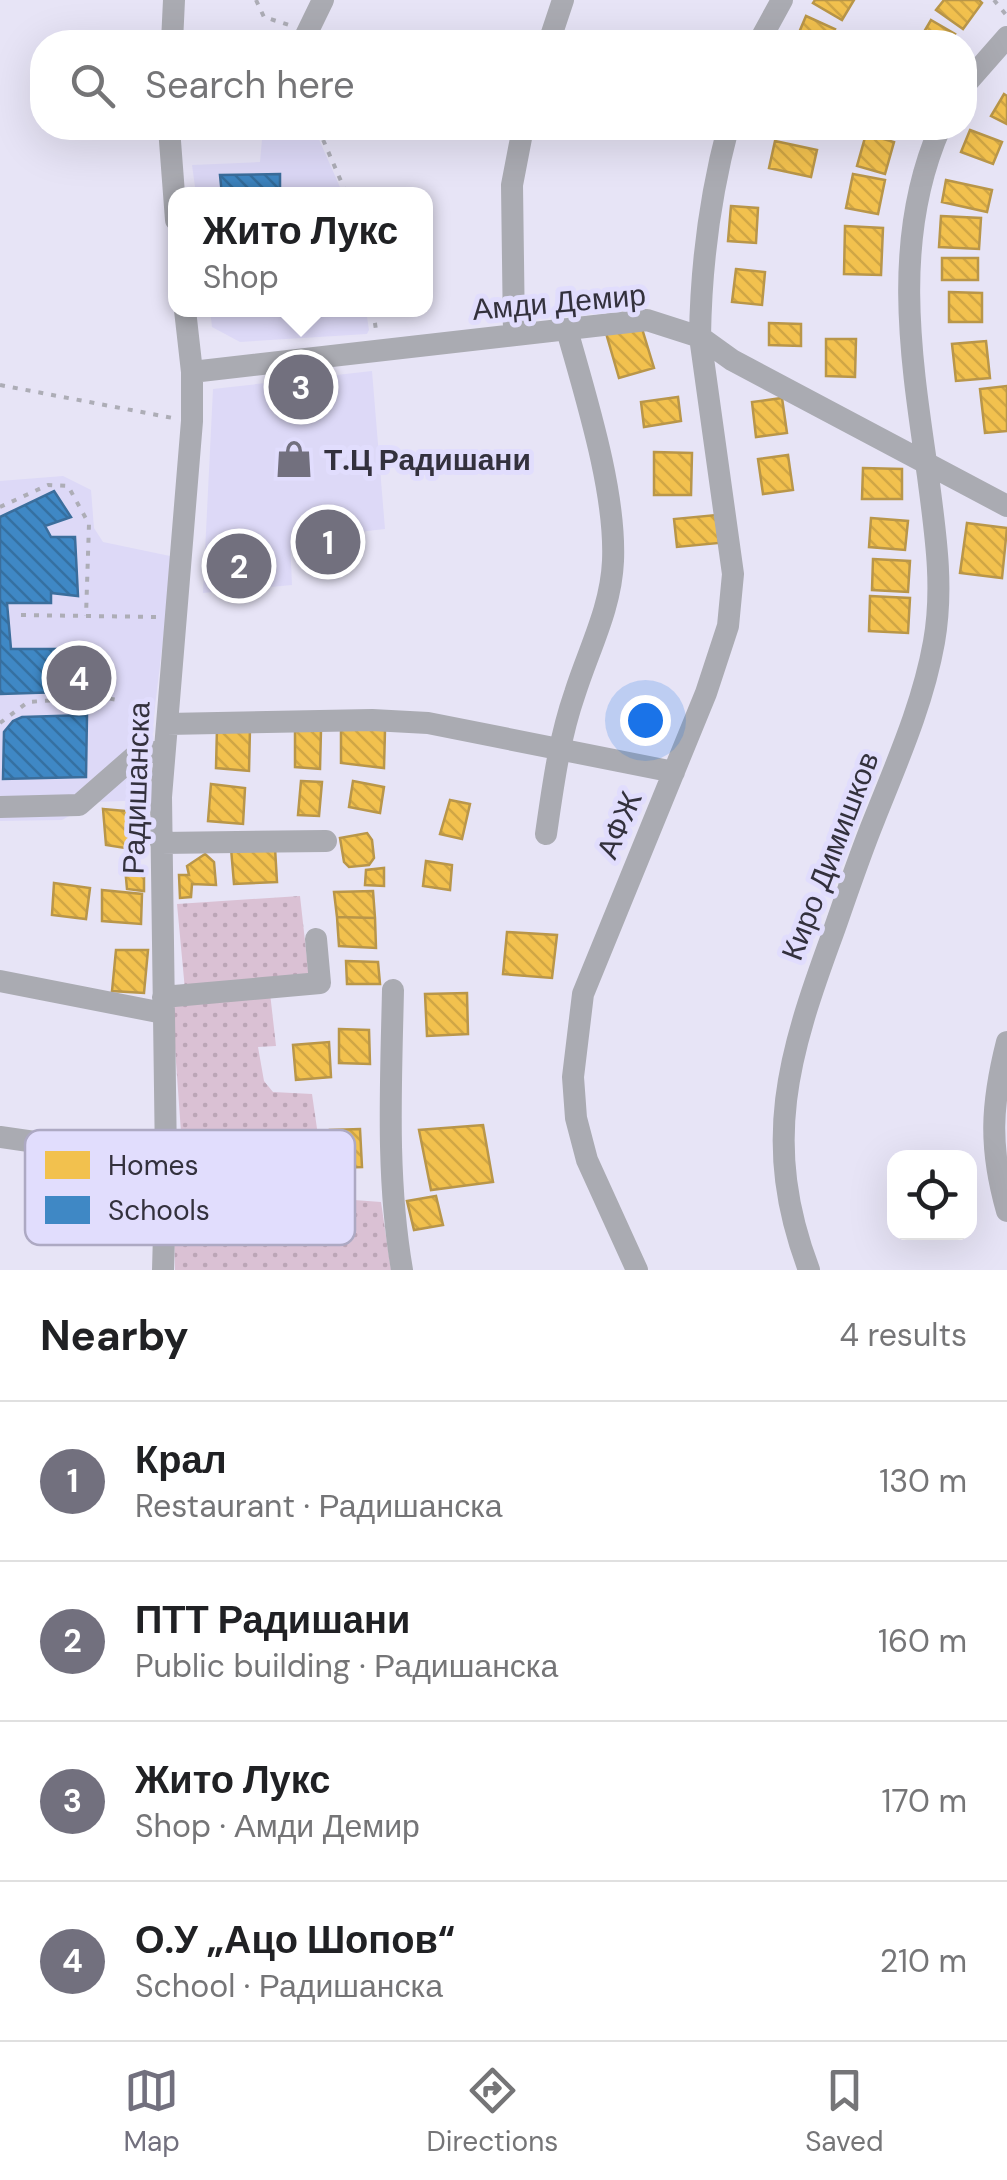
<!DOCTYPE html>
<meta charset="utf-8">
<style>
:root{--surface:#fff;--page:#f2f2f2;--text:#202124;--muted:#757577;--line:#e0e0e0;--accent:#72707e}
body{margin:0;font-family:"DM Sans",sans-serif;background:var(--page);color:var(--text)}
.controls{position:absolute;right:30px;bottom:30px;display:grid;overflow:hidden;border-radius:20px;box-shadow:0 10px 40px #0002}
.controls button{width:90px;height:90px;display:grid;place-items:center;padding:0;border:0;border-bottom:2px solid var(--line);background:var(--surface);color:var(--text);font:50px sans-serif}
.you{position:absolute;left:645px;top:720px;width:35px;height:35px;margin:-25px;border:8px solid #fff;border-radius:50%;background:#1a73e8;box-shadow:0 0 0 15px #1a73e833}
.badge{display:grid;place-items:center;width:65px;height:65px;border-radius:50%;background:var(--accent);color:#fff;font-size:32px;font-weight:700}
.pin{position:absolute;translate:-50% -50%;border:5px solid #fff;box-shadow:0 2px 10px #0006}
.popup{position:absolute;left:168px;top:187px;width:265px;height:130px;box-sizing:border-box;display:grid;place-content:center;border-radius:20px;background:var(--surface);filter:drop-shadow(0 2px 8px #0005);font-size:32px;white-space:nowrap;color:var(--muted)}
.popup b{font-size:38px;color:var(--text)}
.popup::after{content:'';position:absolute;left:50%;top:100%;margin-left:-20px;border:20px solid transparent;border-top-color:var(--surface)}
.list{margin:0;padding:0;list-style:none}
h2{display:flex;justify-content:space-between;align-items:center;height:130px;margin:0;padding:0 40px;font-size:42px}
h2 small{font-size:32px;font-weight:400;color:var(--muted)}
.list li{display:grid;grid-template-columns:65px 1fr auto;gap:30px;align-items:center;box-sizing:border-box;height:160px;padding:0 40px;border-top:2px solid var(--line)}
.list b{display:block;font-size:38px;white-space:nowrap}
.list p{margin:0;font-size:32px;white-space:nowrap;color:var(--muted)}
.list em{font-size:32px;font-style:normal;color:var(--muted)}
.icon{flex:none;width:55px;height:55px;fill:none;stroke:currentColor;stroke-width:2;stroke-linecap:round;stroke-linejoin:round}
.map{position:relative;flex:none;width:1007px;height:1270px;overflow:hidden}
.search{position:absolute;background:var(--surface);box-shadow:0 10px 40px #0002;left:30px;right:30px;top:30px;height:110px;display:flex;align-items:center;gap:25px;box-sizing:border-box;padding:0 35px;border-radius:40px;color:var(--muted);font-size:38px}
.sheet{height:770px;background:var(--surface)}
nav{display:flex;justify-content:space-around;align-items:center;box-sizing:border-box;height:140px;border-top:2px solid var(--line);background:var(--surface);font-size:28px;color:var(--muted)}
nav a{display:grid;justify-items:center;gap:5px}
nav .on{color:var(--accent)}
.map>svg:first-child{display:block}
.built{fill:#ddd9f7}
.grass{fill:url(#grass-dots)}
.homes{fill:url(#homes-back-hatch);stroke:#b99649;stroke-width:2.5}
.schools{fill:url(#schools-back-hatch);stroke:#3b6e9c;stroke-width:2.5}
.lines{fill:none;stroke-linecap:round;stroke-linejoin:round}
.path{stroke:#adadb6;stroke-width:4;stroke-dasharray:5 8;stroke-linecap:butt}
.minor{stroke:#aaabb2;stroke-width:22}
.labels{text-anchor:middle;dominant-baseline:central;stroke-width:10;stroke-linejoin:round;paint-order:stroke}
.street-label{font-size:30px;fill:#33313d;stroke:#e1ddfd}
.poi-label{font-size:30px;font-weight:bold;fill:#33313d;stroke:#e1ddfd;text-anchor:start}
.key{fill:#e1ddfd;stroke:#ada9c3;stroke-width:2.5}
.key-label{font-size:28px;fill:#33313d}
</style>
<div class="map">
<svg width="1007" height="1270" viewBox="0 0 1007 1270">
<defs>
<pattern id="grass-dots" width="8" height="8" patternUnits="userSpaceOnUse" patternTransform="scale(2.5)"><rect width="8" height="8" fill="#dac1d4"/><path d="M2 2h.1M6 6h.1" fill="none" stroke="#bca6b7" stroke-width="1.8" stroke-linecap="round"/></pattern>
<pattern id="homes-back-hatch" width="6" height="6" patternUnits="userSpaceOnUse" patternTransform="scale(2.5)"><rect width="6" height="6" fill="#f2c14e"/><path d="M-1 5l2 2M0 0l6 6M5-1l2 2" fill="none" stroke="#d0a645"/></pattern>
<pattern id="schools-back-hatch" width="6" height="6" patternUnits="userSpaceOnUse" patternTransform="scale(2.5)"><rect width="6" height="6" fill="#3f88c5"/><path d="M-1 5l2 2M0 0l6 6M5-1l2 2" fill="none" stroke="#3570a1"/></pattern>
</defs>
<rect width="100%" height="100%" fill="#e7e4f6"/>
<!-- built -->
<path class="built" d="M263,128h51l29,66h-147l-4,-29 68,-3z
M210,310h156l3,20 -2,4 -127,8 -28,-15z
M372,371l13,158 -95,11 2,45 -89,8 10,-204z
M63,476l28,14 3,38 9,14 67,14v27l-23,189 4,28 -57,2 -32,18 -62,1v-340z"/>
<!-- grass -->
<path class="grass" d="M300,896l9,81 -124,13 -8,-86z
M270,993l6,53 -18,1 6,34 9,11 39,2 15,104 54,4 10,68h-216l-2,-76 80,-2 -9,-48 -62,2 -10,-140z"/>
<!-- homes -->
<path class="homes" d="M815,0h39l-12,20 -29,-17z
M944,0h35l3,3 -19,26 -27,-19z
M806,16l29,13 -6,13h-34z
M931,20l24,14 -5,8h-32z
M1004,94l3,2v28l-16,-8z
M970,130l32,12 -9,22 -32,-12z
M866,134l28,8 -9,32 -28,-8z
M775,141l42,9 -6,27 -42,-9z
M853,174l32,6 -7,34 -32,-6z
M946,180l46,10 -5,22 -45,-10z
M731,206l27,2 -2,35 -28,-2z
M941,216l40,2 -2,31 -40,-2z
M845,226l38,2 -2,47 -37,-1z
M942,258h36v22h-36z
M736,269l29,3 -3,33 -30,-3z
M949,292l33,1v29h-33z
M640,322l14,46 -35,10 -13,-45z
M769,323l32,1v22l-32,-1z
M826,339h30l-1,38 -29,-1z
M986,341l4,37 -34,3 -4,-37z
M1007,386v45l-22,2 -5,-44z
M678,397l3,24 -37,6 -3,-25z
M782,398l5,35 -31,4 -4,-35z
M654,452l38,1 -1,42h-37z
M788,455l5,35 -30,4 -5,-35z
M863,468l39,1v30h-40z
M716,515l3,28 -42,4 -3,-28z
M871,518l37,3 -3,29 -36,-3z
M967,523l40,5 -5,50 -42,-5z
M873,559l37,2 -2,31 -36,-2z
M870,596l40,2 -2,35 -39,-2z
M217,728h33l-1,43 -33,-3z
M341,728l44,2 -1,38 -43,-5z
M295,729l26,1 -1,39 -25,-2z
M301,781l21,1 -3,34 -21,-1z
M353,781l31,6 -4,26 -31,-6z
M211,784l34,4 -2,36 -35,-3z
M450,800l20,4 -8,35 -22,-5z
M103,809l33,3 2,38 -32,-5z
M367,833l5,7 2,18 -5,7 -20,2 -5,-5 -4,-24z
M231,848h44l2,34 -43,2z
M205,854l9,8 2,23 -24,-1 -1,13 -11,1 -1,-23h10l-2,-9z
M426,861l26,4 -2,25 -27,-4z
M125,867l19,1v23l-17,-2z
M384,868v18l-19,-1 1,-15z
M54,883l36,5 -4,31 -34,-4z
M102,890l40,4 -1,30 -39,-3z
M373,891l2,27 -38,-1 -3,-25z
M337,917l38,1 1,30 -37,-2z
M507,932l50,3 -5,43 -49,-4z
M116,950h32l-4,43 -32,-2z
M346,961l32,1 2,22h-33z
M467,993l1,41 -41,2 -2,-42z
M339,1029l30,1 1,34 -31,-1z
M329,1042l2,35 -35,3 -3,-35z
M483,1125l10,57 -62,8 -12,-60z
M360,1129l2,38 -28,1 -4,-38z
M234,1157l3,28 -26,2 -3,-28z
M436,1196l7,29 -29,5 -7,-29z"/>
<!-- schools -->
<path class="schools" d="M280,174v21h-58l-2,-20z
M54,491l17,26 -26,9 6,11h24l3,59 -27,-3v10h-44l4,46h81l2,42 -94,3v-177z
M87,715l-1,62 -83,2 1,-47 9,-11 9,-4z"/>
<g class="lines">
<!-- path -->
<path class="path" d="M256,0l8,17 25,8
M994,0l13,16
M318,128l29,67
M373,310l3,20
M0,385l173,33
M0,507l48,-22 20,1 21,38 -3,92
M21,615l135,2
M0,723l28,-21 72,-5 18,3"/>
<!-- minor -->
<path class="minor" d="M305,37l18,-37
M172,42l2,-42
M549,42l14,-42
M759,42l23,-42
M964,86l43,-49
M169,128l7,92
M514,335l-2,-150 11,-57
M192,372l455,-52 53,17 32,23 275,146
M167,724l205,-4 56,3 246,49
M0,807l79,-2 56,-49 11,-4h18
M546,834c7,-48 13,-95 29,-141 14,-44 36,-85 38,-132 3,-69 -27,-163 -46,-231
M161,843l165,-2
M0,981l163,32
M393,990c-2,94 -7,187 9,280
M163,997l157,-14 -4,-44
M1007,1042c-16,63 -18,106 0,169
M0,1137l166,24
M163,1270l3,-109 -5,-364 31,-376v-49l-7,-62
M637,1270l-50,-110 -11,-42 -3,-41 10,-83 123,-301 22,-67 5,-52 -33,-237c1,-71 10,-141 28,-209
M809,1270c-48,-127 -21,-215 24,-337 13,-37 26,-76 41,-113 23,-58 49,-116 60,-178 10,-56 1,-111 -6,-166 -17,-117 -37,-236 12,-348"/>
</g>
<!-- icons -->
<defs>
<g id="shop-bare" transform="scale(3)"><path d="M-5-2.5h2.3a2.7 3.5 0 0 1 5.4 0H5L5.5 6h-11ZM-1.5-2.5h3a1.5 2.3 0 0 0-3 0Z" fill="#72707e" stroke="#e1ddfd" stroke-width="2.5" paint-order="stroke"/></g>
</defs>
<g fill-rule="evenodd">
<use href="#shop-bare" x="294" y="459"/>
</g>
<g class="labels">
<!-- street labels -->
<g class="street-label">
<text transform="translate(559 302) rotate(-5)">Амди Демир</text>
<text transform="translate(136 788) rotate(-88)">Радишанска</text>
<text transform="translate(619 825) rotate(-67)">АФЖ</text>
<text transform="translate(830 856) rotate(-69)">Киро Димишков</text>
</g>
<!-- poi labels -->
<g class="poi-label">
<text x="324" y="459">Т.Ц Радишани</text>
</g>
</g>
<!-- legend -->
<rect x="25" y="1130" width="330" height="115" rx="15" class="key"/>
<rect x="45" y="1151" width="45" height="28" fill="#f2c14e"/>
<rect x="45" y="1196" width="45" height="28" fill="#3f88c5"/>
<g class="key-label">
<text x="108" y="1175">Homes</text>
<text x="108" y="1220">Schools</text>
</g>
</svg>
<div class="controls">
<button><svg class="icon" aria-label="locate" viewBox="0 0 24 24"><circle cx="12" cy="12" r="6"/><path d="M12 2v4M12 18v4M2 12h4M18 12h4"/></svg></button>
</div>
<div class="you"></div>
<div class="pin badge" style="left:328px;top:542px">1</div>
<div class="pin badge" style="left:239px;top:566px">2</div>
<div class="pin badge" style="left:301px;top:387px">3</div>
<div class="popup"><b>Жито Лукс</b>Shop</div>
<div class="pin badge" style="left:79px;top:678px">4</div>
<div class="search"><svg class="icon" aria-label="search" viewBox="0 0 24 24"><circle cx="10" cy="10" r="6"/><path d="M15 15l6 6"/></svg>Search here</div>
</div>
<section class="sheet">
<h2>Nearby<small>4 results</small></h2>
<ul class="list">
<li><span class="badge">1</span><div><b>Крал</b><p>Restaurant · Радишанска</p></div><em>130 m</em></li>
<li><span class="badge">2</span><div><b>ПТТ Радишани</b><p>Public building · Радишанска</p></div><em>160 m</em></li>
<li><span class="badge">3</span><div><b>Жито Лукс</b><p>Shop · Амди Демир</p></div><em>170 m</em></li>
<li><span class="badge">4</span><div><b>О.У „Ацо Шопов“</b><p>School · Радишанска</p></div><em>210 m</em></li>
</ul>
</section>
<nav>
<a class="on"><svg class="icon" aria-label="map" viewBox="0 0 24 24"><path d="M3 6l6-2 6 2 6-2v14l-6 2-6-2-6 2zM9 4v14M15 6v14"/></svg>Map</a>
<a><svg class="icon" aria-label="directions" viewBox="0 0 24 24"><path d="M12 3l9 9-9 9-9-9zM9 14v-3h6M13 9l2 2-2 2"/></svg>Directions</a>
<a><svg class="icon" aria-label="saved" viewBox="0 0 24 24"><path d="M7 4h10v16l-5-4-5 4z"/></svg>Saved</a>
</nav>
